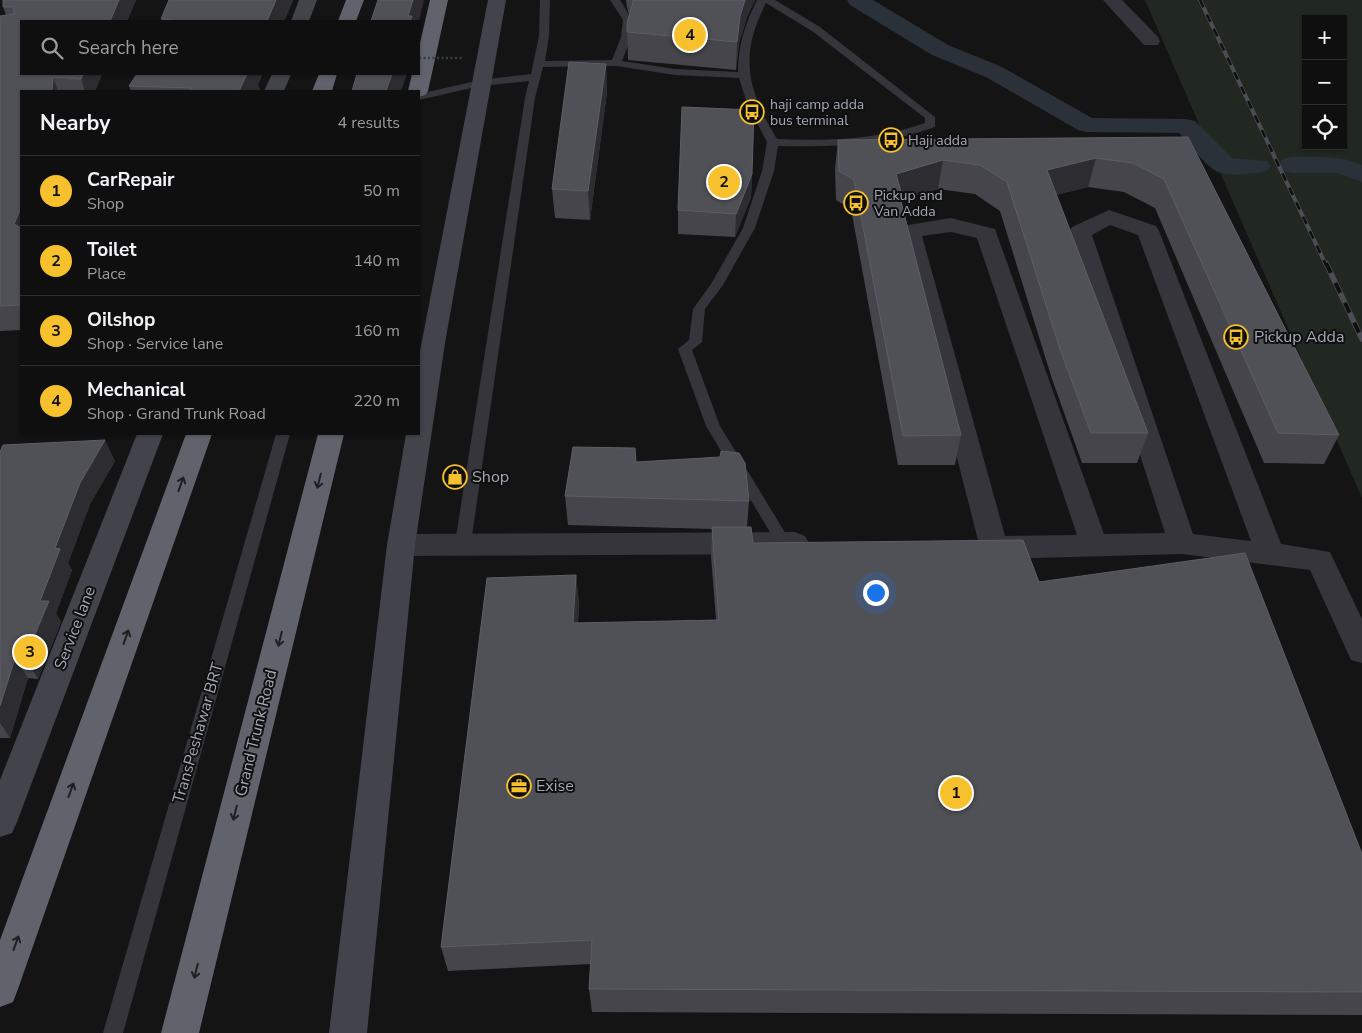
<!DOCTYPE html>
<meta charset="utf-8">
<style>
:root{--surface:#0f0f10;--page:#1d1d1e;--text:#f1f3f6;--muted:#9b9c9f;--line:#2f2f30;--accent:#f6c12c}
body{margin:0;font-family:"Nunito Sans",sans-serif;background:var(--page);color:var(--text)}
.controls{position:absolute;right:15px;top:15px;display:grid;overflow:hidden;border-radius:0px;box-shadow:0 1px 4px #0004}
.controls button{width:45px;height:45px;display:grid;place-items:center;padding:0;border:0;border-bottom:1px solid var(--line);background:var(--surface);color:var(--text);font:25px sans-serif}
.you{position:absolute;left:875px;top:592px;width:18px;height:18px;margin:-12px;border:4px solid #fff;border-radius:50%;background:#1a73e8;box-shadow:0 0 0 8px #1a73e833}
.badge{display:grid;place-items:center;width:32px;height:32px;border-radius:50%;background:var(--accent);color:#111;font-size:16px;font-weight:700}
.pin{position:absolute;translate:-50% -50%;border:2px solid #fff;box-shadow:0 1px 5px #0006}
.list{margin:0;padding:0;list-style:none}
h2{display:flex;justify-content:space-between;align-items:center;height:65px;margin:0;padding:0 20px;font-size:21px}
h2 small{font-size:16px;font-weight:400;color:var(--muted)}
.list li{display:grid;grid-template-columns:32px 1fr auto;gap:15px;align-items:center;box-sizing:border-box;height:70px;padding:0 20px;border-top:1px solid var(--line)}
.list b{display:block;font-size:19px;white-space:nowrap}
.list p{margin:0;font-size:16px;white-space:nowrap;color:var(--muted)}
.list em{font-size:16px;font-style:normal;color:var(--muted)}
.icon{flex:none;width:28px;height:28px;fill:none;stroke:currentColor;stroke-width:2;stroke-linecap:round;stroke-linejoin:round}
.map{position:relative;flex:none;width:1362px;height:1033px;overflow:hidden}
.search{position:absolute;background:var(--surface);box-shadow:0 1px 4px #0004;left:20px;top:20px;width:400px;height:55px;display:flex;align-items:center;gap:12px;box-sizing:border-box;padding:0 18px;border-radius:0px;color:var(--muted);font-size:19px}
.panel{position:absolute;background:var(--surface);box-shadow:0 1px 4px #0004;left:20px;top:90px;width:400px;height:345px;border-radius:0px}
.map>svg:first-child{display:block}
.green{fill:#202821;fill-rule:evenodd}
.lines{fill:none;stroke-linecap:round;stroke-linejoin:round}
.canal{fill:#2a3139;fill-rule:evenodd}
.lane{fill:#35353b;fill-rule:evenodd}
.street{fill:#35353b;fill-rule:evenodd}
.secondary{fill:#43444b;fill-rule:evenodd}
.highway{fill:#60636c;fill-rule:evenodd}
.rail-far1-casing{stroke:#4c4d54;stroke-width:4}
.rail-casing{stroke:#4c4d54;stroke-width:5.5}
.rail-far1{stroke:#0f0f10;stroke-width:2.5;stroke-dasharray:8;stroke-linecap:butt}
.rail{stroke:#0f0f10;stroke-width:4;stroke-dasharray:11;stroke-linecap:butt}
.path-bridge{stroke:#3b3c42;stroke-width:2.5;stroke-dasharray:2 2.5;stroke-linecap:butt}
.wall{fill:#45454b}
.shaded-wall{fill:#2d2d31}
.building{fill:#505057;stroke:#5d5e66}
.oneway{stroke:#1f2022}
.labels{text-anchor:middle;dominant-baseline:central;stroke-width:4;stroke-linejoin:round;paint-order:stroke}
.far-poi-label{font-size:14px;fill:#a5a9b6;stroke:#0f0f10;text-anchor:start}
.poi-label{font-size:16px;fill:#a5a9b6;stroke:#0f0f10;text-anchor:start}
.street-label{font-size:16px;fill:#a5a9b6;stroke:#0f0f10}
</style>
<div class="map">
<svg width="1362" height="1033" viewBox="0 0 1362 1033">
<rect width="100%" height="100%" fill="#141415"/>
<!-- green -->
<path class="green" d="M1145,0h217v498zM1306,19h37v127h-37z"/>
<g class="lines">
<!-- canal -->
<path class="canal" d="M847,0h26l75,45 54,22 90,51 94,1 9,2 37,37 35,3 4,5 -4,5c-11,3 -42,6 -51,0 -12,-7 -27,-27 -37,-38l-92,-1 -9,-2 -92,-53 -54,-22 -82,-50z
M1291,157c25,0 48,-2 71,8v17l-25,-9h-46l-9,-3 -4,-5 4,-5z"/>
<!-- lane -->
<path class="lane" d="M540,0h10l-1,36 -4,25 67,-1 9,-23 2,-17 -13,-20h10c18,28 14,30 2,61l53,8 63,3c0,-27 7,-48 19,-72h18l45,27 115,90v10c-52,19 -103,20 -157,19l-4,25 -19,57 -32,57 -18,24 -3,33 -10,8 28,76 69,113 3,4 -3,4h-10l-73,-121 -28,-77 11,-9 4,-31 18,-25 32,-56 19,-57 5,-29 -19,-36 -9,-28 -64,-3 -59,-9 -73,1 -8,31 -64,445 -3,4h-10l-3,-4 70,-445 4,-17 -49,5 -61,14v-6l61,-14 51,-6 8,-38zM766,3l46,28 113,87v5c-48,17 -97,18 -148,16 -30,-49 -38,-84 -11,-136z
M276,434h14l-167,599h-20z"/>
<!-- street -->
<path class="street" d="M1103,0h19l36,37 2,4 -2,4h-14z
M1109,210l47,16 3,5 122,313 49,8 32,67v44l-11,-3 -41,-90 -128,-16 -188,5 -16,-4 -4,-8 4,-7 -79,-309 3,-5 49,-8 44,11 109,305 61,-1 -96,-301 3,-5zM1110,225l28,10 113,306 -58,-7 -101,-299zM951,232l26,6 100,297 -72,1 -83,-300z
M795,532l10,4 4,7 -4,7 -10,4 -394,2 -10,-3 -4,-8 4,-8 10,-3z"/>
<!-- secondary -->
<path class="secondary" d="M299,0h18l-8,21h-18z
M488,0h18l-61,343 -30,202 -48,488h-38l58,-488 19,-111h13v-78z
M272,74h19l-7,17h-20z
M137,434h26l-146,388 -5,11 -12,4v-57z"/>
<!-- highway -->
<path class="highway" d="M346,0h18l-8,21h-18z
M430,0h18l-20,91 -3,4 -6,2v-6h-11l4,-17h7v-27z
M319,74h18l-5,17h-20z
M186,434h26l-194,555 -5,13 -13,5v-67z
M318,434h26l-145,599h-38z"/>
<!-- rail-far1 casing -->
<g class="rail-far1-casing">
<path id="rail-far1" d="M1200,0l126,265"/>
</g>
<!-- rail casing -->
<g class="rail-casing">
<path id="rail" d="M1326,263l36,76"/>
</g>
<!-- rail-far1 -->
<use href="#rail-far1" class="rail-far1"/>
<!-- rail -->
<use href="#rail" class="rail"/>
<!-- path-bridge -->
<path class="path-bridge" d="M419,58h43"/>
</g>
<!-- wall -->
<path class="wall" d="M3,0h133l-9,21h-106l81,53 -7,17h-74v239l-21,1v-313l6,-3 -3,-8z
M169,0h124l-9,21h-122l-1,-2z
M626,0h129l-8,17 -8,26 -3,27 -108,-10 -1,-37 2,-8 -2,-8z
M606,64l1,28 -17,128 -35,-2 -3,-29z
M258,85l2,5 -1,1h-128l-2,-5z
M1188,137l151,298 -15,29 -60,-1 -109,-255 -31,-16 -36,-5 -32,8 92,238 -11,30h-55l-30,-84 -52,-168 -25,-17 -37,-5 -35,10 -1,5 59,231 -6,30h-57l-47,-256 -15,-9 -1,-31 3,-29z
M752,174l-1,23 -16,40 -57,-3v-24z
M0,452l115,9 -25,43 -22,59 4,7 -16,43 5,9 -23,57 -10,-1 -18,60h-10z
M636,462l113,39 -2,26 6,16 286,39 323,272v161l-770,-3 -3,-23 2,-25 -143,7 -7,-24 135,-372 3,29 -1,19 138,-3 -5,-64 1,-27 -144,-4 -3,-29z"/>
<!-- shaded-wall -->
<path class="shaded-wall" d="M119,0h17l-9,21h-17z
M276,0h17l-9,21h-17z
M413,0h11l-5,21h-10l-1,-5z
M745,0h10l-8,17 -8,26 -3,27 1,-28 3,-26z
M606,64l1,28 -17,128 -2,-29z
M83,74h19l-7,17h-10l-4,-12z
M247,74h16l-5,11 2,5 -1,1h-20z
M392,74h15l-6,17h-15z
M53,77l5,14h-6z
M1096,158l-8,29 -48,12 7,-29z
M943,160l-5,29 -35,10 -5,29 -2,-54z
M752,174l-1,23 -16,40 1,-23z
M21,208v33l-7,-17z
M105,440l10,21 -25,43 -22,59 4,7 -16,43 5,9 -23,57 -13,-21 30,-110 25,-65z
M576,575l3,29 -3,47 -3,-28z
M15,658l13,20 -18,60 -10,-15v-17z"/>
<!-- building -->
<path class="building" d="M3,0h116l-9,21h-89v53h62l-2,5 -28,-2 -1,14h-31v117l-7,16 7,4v77l-21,1v-290l14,-2 -1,-7h-10z
M169,0h107l-9,21h-97l2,-1 -11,-1z
M378,0h35l-5,16h4l-2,5h-39z
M633,0h112l-5,16 -3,26 -110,-10v-9l6,-21z
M569,62l37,2 -18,127 -36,-2z
M137,74h110l-8,17h-50l2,-3 -62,-2z
M357,74h35l-6,17h-34z
M682,107l72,3 -2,64 -16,40 -58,-4z
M1188,137l151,298 -61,-2 -114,-254 -31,-16 -37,-5 -49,12 101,263h-57l-31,-84 -53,-167 -27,-17 -37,-5 -47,14 7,25 -2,3 60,233 -58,1 -49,-256 -15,-9 -1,-31z
M105,440l-25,43 -25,65 5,1 -20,52h9l-24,57h-10l-15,48v-254l3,-7z
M573,447l62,1 1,14 84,-5 1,-6 18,2 6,10 4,38 -184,-5z
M712,527h39l2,16 270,-3 16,42 206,-29 117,301v138l-773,-3 3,-49 -151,7 46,-369 89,-3 -3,48 146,-3z"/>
<!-- one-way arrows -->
<defs><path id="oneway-shaft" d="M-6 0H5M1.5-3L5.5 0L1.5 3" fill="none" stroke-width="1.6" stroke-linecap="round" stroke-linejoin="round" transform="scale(1.25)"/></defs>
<g class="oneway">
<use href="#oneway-shaft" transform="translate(319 481) rotate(104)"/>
<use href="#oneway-shaft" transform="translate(181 484) rotate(-70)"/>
<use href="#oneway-shaft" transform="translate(126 637) rotate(-70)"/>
<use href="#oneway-shaft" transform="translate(280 639) rotate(104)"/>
<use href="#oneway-shaft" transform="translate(71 790) rotate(-70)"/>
<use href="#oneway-shaft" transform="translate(235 813) rotate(104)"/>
<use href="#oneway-shaft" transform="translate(16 943) rotate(-70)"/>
<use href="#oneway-shaft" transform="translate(196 971) rotate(104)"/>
</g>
<!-- icons -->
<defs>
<g id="bus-ring" transform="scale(1.25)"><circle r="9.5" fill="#0f0f10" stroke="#f6c12c" stroke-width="1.5"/><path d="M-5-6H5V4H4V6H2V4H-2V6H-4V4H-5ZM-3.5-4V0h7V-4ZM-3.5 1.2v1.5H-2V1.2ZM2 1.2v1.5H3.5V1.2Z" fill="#f6c12c"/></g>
<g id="shop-ring" transform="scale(1.25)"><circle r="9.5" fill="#0f0f10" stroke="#f6c12c" stroke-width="1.5"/><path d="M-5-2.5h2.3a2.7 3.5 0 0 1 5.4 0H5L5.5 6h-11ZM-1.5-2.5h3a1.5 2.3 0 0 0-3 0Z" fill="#f6c12c"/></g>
<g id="office-ring" transform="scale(1.25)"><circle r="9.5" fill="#0f0f10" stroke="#f6c12c" stroke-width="1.5"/><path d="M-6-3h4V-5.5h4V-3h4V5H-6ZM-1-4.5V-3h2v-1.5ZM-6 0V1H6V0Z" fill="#f6c12c"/></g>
</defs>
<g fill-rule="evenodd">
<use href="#bus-ring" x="752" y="112"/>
<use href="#bus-ring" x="891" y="140"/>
<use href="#bus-ring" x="856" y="203"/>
<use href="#bus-ring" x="1236" y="337"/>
<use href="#shop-ring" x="455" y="477"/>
<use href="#office-ring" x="519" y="786"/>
</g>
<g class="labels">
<!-- far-poi labels -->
<g class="far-poi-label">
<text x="770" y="104">haji camp adda<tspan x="770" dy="16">bus terminal</tspan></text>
<text x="908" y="140">Haji adda</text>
<text x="874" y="195">Pickup and<tspan x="874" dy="16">Van Adda</tspan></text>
</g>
<!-- poi labels -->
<g class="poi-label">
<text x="1254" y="337">Pickup Adda</text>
<text x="472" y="477">Shop</text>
<text x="536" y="786">Exise</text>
</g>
<!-- street labels -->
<g class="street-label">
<text transform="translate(75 628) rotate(-69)">Service lane</text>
<text transform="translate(198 733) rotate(-74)">TransPeshawar BRT</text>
<text transform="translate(256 733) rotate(-76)">Grand Trunk Road</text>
</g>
</g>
</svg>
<div class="controls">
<button>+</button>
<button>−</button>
<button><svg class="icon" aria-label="locate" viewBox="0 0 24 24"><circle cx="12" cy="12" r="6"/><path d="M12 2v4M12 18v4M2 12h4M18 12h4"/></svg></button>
</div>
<div class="you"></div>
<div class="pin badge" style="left:956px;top:793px">1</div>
<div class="pin badge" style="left:724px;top:182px">2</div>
<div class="pin badge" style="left:30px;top:652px">3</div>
<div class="pin badge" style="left:690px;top:35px">4</div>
<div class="search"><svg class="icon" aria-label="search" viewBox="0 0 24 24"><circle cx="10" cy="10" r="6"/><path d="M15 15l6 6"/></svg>Search here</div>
<section class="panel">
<h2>Nearby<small>4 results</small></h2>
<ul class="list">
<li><span class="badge">1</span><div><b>CarRepair</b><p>Shop</p></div><em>50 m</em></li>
<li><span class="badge">2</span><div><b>Toilet</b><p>Place</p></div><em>140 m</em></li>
<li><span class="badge">3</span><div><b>Oilshop</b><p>Shop · Service lane</p></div><em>160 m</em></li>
<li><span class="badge">4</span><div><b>Mechanical</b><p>Shop · Grand Trunk Road</p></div><em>220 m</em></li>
</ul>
</section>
</div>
